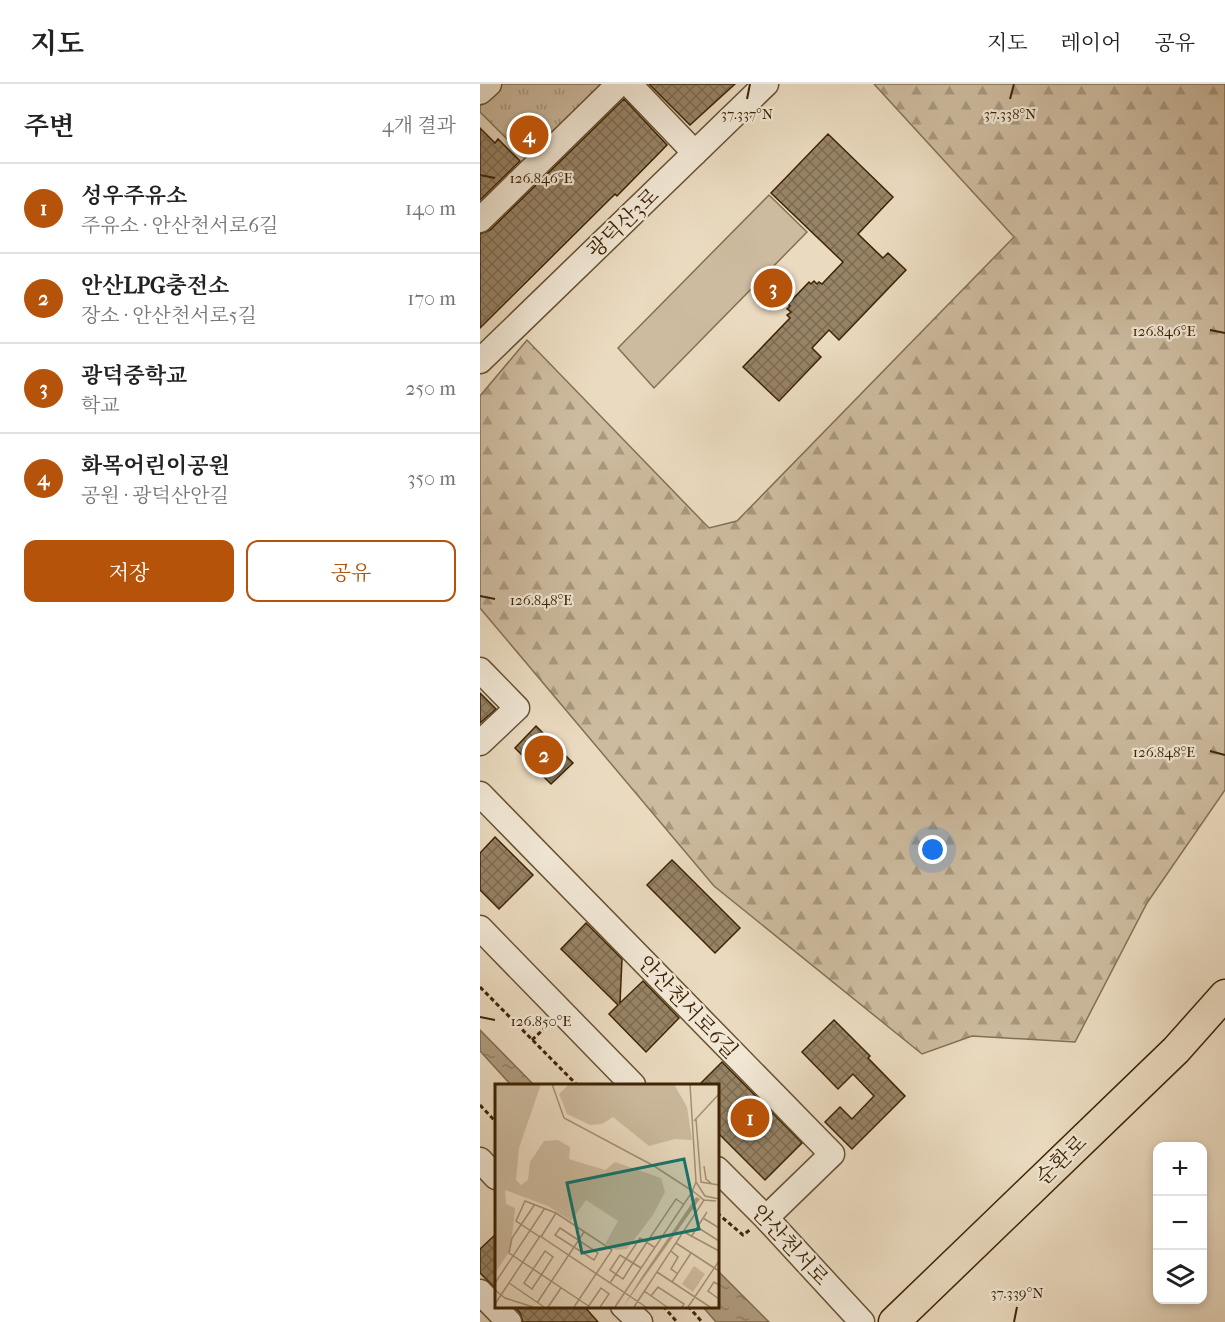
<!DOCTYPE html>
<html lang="ko">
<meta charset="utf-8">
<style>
:root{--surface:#fff;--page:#f6f6f6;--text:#222;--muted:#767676;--line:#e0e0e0;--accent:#b45309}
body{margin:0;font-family:"IM FELL French Canon","Noto Serif KR",serif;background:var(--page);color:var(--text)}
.controls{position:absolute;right:18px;bottom:18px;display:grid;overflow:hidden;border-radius:12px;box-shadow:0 3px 9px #0003}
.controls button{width:54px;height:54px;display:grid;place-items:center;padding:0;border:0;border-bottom:2px solid var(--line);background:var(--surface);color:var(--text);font:30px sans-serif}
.you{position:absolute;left:453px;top:766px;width:21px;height:21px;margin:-15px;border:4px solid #fff;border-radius:50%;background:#1a73e8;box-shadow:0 0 0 9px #1a73e833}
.badge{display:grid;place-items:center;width:39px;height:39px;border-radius:50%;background:var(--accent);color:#fff;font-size:20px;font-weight:700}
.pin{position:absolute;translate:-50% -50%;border:3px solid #fff;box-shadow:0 2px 6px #0006}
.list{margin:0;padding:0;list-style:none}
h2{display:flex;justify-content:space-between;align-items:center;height:78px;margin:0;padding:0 24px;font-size:26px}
h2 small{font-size:20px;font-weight:400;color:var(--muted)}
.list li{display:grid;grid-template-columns:39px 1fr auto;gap:18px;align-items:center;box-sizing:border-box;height:90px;padding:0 24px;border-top:2px solid var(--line)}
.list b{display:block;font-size:22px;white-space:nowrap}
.list p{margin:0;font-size:20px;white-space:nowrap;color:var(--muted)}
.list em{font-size:20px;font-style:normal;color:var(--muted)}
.actions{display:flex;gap:12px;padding:18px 24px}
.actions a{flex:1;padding:14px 0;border:2px solid var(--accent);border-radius:12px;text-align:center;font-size:21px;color:var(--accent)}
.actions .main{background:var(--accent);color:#fff}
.icon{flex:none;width:33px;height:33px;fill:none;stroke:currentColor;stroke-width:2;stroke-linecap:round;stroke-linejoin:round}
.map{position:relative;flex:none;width:745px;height:1238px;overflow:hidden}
header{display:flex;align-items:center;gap:36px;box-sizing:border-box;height:84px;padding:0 30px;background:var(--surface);border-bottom:2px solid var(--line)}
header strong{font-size:28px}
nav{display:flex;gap:33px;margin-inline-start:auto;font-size:21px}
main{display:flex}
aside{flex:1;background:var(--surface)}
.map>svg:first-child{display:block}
.grass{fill:#cdbb9f;stroke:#857052;stroke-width:1.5}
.forest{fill:url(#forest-firs);stroke:#857052;stroke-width:1.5}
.park{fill:url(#park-tufts);stroke:#857052;stroke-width:1.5}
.water{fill:url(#water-ripples);stroke:#816c4e;stroke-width:1.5}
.building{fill:url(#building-cross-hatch);stroke:#3d2404;stroke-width:1.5}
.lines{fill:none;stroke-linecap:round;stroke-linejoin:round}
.minor-casing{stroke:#685233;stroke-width:27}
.major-casing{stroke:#3d2404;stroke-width:33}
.path{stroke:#3d2404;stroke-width:3;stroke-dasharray:4.5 3;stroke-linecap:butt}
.minor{stroke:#f1e7d5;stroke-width:24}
.major{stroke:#eadabf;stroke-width:30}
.ticks{fill:none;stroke:#3d2404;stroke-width:2}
.labels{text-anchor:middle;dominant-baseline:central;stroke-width:4.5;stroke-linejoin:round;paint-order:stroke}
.street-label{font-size:21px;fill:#3d2404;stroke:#f1e7d5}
.inset-road{fill:none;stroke:#a59174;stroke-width:1.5}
.view{fill:#0f766e;fill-opacity:0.15;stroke:#0f766e;stroke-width:3}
.inset-edge{fill:none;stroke:#3d2404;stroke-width:3}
.ticks-label{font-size:15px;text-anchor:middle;fill:#3d2404;stroke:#f1e7d5;stroke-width:4.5;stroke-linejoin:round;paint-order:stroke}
</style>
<header>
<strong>지도</strong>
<nav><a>지도</a><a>레이어</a><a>공유</a></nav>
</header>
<main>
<aside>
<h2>주변<small>4개 결과</small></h2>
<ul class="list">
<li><span class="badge">1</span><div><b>성우주유소</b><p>주유소 · 안산천서로6길</p></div><em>140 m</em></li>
<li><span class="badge">2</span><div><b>안산LPG충전소</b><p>장소 · 안산천서로5길</p></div><em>170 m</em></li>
<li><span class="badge">3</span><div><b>광덕중학교</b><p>학교</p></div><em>250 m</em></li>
<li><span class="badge">4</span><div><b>화목어린이공원</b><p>공원 · 광덕산안길</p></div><em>350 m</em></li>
</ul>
<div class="actions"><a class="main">저장</a><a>공유</a></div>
</aside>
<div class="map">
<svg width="745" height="1238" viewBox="0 0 745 1238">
<defs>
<pattern id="forest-firs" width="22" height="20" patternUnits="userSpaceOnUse" patternTransform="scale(1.5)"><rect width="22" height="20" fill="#cdbb9f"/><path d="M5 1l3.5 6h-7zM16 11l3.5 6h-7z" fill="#a8987f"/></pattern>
<pattern id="park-tufts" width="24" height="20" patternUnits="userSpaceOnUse" patternTransform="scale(1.5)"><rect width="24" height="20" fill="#cdbb9f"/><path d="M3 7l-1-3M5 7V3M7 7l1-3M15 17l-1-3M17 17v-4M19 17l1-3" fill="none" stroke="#a8987f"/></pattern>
<pattern id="water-ripples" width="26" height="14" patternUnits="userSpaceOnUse" patternTransform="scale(1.5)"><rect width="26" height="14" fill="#af9c7f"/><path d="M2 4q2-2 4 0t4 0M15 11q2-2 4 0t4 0" fill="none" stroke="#907f66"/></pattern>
<pattern id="building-cross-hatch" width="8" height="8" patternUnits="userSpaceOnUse" patternTransform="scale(1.5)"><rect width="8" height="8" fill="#978365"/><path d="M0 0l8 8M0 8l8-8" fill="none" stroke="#7c6b51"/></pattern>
</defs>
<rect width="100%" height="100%" fill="#eadabf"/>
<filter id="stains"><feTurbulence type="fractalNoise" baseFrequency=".00333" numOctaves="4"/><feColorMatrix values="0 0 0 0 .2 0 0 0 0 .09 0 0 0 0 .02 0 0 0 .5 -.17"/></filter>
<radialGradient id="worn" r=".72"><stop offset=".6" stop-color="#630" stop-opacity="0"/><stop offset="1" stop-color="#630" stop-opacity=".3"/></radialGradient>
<!-- grass -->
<path class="grass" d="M289,111l38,37 -153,156 -36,-40z"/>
<!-- forest -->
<path class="forest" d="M394,0h351v706l-78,113 -72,139 -103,-6 -50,18 -208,-168 -234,-278v-212l47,-56 182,188 28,-7 277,-284z"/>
<!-- park -->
<path class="park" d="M22,0h103l-74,74h-5l-46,-46v-6z"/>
<!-- water -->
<path class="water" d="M0,946l54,55h-23l-31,-34z
M237,1186l52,52h-53l-14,-16h15z"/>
<!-- building -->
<path class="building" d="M169,0h86l-45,41z
M144,15l43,46 -50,51 -2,-2 -135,134v-94l10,-4z
M0,44l15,15 3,-4 22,22 -40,39z
M348,50l65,63 -35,37 25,24 5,-5 18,17 -67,70 -10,-10 -17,18 9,9 -42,44 -36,-34 47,-49 -3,-3 4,-3 -4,-3 3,-3 -2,-2 21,-22 2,2 3,-3 3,3 2,-2 3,2 21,-22 -72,-69z
M0,609l16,16 -16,14z
M56,642l37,37 -22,21 -36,-36z
M15,753l38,38 -34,34 -19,-19v-37z
M192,776l68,68 -25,25 -68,-68z
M106,839l36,36 -2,44 23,-22 36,37 -33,34 -37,-38 9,-9 -57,-56z
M354,936l36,36 -2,2 37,38 -53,53 -27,-27 15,-15 12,12 22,-23 -21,-22 -15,15 -36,-37z
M242,978l80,81 -37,37 -48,-48v-47h-18z
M16,1150v55l-16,-16v-24z
M33,1221h70l15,17h-75l-3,-9z"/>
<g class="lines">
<!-- minor casing -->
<g class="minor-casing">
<path id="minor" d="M149,0l66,69
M0,8l9,-8
M0,136l139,-136
M0,277l286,-277
M0,586l37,38 -37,35
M0,710l352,360 -66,64
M0,844l153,157
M0,1076l16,17
M237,1085l49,49 96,104
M0,1208l29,30
M143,1222l17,16"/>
</g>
<!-- major casing -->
<g class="major-casing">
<path id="major" d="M414,1238l282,-272 49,-55"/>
</g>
<!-- path -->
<path class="path" d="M0,903l97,98
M52,956l17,-16
M0,1021l16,17
M237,1129l26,22 8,-6
M183,1222l14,16
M208,1222l14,16"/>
<!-- minor -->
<use href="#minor" class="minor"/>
<!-- major -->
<use href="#major" class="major"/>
</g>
<!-- ticks -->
<path class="ticks" d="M267,15l3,-15M530,15l4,-15M0,91l15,3M730,246l15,3M0,512l15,3M730,667l15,4M0,933l15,3M534,1238l3,-15"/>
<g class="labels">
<!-- street labels -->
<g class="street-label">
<text transform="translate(143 139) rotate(-44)">광덕산3로</text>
<text transform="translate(208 923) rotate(46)">안산천서로6길</text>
<text transform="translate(581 1076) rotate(-44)">순환로</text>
<text transform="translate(310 1161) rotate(47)">안산천서로</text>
</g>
</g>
<!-- overview -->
<g transform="translate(15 1000)">
<rect width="224" height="224" fill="#eadabf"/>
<path d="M199,182l11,8 -12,18 -11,-8z" fill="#cdbb9f"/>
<path d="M0,0h46l-22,64 -3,32 5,5 7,-5 2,-18 14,-21 14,-1 12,7 -1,12 36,11 10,-8 46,16 4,14 -12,23 -26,34 -11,1 -11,-6 13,-23 -32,-21 -15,21 -23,-15 -43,-16 1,14 9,4 -2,20 -4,24 -14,21zM74,0h105l13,23 5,33 -17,-1 -26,7 -36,-29 -11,7 -12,1 -23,-11 -8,-20z" fill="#cdbb9f"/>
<path d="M201,113l4,2 -77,108 18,-29z" fill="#af9c7f"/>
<path class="inset-road" d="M57,0l12,34 90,48 40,26M195,0l6,98 -4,10M201,35l5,63 18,3M199,37l25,-27M209,82l2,13 6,5M201,98l9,14 14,3M199,108l10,8 12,1M40,120l-23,34 -3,15 81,54M208,134l16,10M202,143l22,14M65,144l38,25 -4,7 -39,-25zM189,148l35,19M45,153l-24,-16 9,-20 31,12 56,37 -38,57M46,153l15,-24M196,153l16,-25M181,159l43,28M50,167l8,6 -21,32 -8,-6zM176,167l7,6 -7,12 7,5M146,184l-8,-5 -13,-8 -10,15 13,9 10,-16 43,-64 7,5M162,188l53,35M177,198l19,-29M0,199l50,-75M14,199l35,24M115,199l30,-45 14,9M224,201l-5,-3 -6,9 11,8M0,206l10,8 28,9M149,207l23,16M156,212l7,-9 26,17 -2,3M42,219l47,-71M0,220l45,-68 106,71M53,223l13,-19M93,223l13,-19 8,6 -9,13M120,223l77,-115M139,223l70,-107M193,223l31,-46"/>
<path class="view" d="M189,75l15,70 -117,24 -15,-70z"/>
<rect width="224" height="224" class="inset-edge"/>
</g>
<g class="ticks-label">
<text x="267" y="35">37.337°N</text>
<text x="530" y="35">37.338°N</text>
<text x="61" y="99">126.846°E</text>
<text x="684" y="252">126.846°E</text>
<text x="61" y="521">126.848°E</text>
<text x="684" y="673">126.848°E</text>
<text x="61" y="942">126.850°E</text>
<text x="537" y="1214">37.339°N</text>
</g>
<rect width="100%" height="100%" filter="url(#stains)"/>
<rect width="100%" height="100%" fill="url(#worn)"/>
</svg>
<div class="controls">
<button>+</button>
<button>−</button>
<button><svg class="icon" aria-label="layers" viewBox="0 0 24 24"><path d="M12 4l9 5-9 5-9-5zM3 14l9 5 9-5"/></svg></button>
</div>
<div class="you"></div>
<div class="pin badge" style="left:270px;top:1034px">1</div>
<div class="pin badge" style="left:64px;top:671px">2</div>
<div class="pin badge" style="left:293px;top:204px">3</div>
<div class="pin badge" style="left:49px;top:51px">4</div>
</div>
</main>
